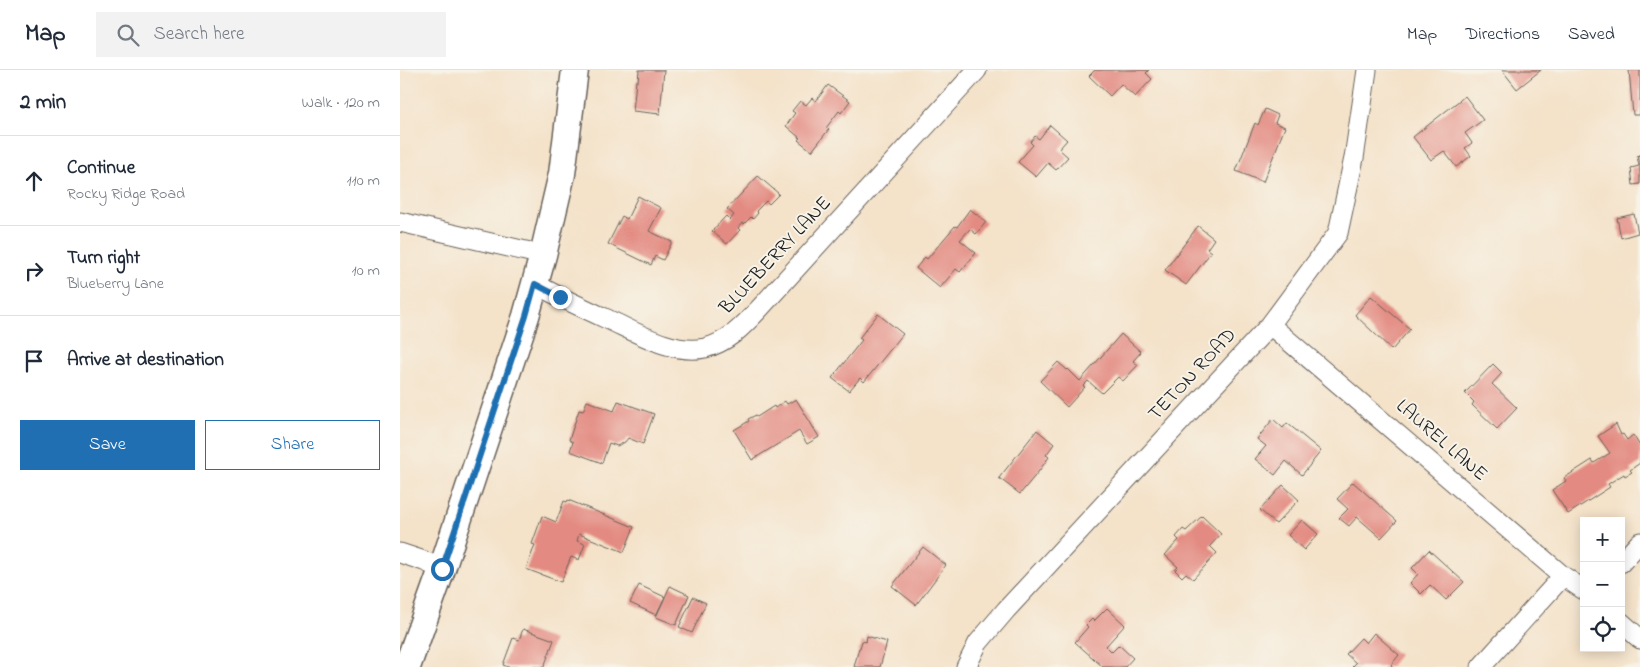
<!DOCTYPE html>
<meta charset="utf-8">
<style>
:root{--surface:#fff;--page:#f2f2f3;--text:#1f2937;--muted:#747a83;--line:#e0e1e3;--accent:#1f6fb2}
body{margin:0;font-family:"Indie Flower",sans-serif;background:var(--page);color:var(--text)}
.controls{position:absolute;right:15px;bottom:15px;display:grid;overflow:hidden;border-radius:0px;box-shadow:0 2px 12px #0003}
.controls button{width:45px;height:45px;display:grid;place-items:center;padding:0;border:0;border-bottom:1px solid var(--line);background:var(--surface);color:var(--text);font:25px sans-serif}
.stop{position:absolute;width:15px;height:15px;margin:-11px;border:4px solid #1f6fb2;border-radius:50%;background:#fff}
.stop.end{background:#1f6fb2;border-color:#fff;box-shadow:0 1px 5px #0008}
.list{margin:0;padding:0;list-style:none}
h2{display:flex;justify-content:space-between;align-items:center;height:65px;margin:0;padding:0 20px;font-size:21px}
h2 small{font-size:16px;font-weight:400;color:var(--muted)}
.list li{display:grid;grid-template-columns:32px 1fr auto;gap:15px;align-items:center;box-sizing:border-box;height:90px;padding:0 20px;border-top:1px solid var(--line)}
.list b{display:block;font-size:19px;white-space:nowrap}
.list p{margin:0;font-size:16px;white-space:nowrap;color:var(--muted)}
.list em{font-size:16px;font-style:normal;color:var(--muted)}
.actions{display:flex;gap:10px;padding:15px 20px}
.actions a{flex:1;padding:11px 0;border:1px solid var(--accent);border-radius:0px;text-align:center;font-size:18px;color:var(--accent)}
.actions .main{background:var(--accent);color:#fff}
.icon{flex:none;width:28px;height:28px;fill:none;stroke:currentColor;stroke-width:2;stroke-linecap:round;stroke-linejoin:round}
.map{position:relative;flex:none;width:1240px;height:597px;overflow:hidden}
header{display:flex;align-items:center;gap:30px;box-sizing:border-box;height:70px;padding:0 25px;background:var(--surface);border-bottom:1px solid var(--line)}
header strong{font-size:24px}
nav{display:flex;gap:28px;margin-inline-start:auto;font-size:18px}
.search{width:350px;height:45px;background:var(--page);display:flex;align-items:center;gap:12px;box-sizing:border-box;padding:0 18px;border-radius:0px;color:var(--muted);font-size:19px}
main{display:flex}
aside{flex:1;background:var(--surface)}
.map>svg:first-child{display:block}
.building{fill:#e38b82}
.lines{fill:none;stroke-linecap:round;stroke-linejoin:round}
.street-casing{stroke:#686159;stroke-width:21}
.secondary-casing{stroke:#686159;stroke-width:29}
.street{stroke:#fff;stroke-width:19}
.secondary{stroke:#fff;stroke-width:26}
.route{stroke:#1f6fb2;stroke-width:6}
.labels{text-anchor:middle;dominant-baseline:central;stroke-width:4;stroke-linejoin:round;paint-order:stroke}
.street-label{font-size:20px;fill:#1c1c1c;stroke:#f7f3e8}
</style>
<header>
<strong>Map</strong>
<div class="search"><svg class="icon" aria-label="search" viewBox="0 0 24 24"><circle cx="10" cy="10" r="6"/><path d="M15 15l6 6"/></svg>Search here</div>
<nav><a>Map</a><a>Directions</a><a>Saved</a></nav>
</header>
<main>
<aside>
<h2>2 min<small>Walk · 120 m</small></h2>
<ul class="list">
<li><svg class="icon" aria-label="ahead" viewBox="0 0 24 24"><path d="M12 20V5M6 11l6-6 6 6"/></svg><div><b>Continue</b><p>Rocky Ridge Road</p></div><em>110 m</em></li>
<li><svg class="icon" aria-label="right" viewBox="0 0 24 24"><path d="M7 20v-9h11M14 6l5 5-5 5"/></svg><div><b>Turn right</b><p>Blueberry Lane</p></div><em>10 m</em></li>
<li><svg class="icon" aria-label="arrive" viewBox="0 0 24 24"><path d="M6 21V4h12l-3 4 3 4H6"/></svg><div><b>Arrive at destination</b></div></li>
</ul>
<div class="actions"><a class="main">Save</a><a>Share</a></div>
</aside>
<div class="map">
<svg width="1240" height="597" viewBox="0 0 1240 597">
<rect width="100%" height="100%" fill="#f7f3e8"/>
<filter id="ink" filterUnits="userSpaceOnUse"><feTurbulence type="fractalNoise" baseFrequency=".02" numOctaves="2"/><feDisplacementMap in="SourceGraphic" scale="10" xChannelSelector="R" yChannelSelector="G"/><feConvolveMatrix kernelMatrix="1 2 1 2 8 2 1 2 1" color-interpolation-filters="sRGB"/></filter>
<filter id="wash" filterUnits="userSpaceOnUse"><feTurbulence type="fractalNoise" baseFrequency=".0096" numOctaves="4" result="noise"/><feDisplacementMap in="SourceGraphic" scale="20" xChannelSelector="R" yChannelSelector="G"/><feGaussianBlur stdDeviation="1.12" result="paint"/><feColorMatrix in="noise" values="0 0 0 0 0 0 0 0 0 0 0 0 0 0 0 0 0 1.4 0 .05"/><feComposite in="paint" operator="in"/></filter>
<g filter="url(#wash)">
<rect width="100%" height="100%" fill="#f4e2c9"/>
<g id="blocks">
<!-- building -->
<path class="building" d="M239,0h25l-4,44 -27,-3 3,-30h2z
M695,0h54l-3,3 6,6 -17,18 -14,-13 -11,12 -21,-20z
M1102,0h39l-24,19z
M1229,0h11v45h-7z
M428,15l22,16 -9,12 -2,-2 -13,17 3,1 -17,22 -14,-11 2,-2 -14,-12 9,-13 -3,-2 8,-10 6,4 6,-7 4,3z
M1065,26l18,24 -18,13 7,10 -7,5 6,8 -15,11 -12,-16 -13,9 -18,-23z
M865,39l13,6 -3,8 10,4 -22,55 -27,-11 19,-48 3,2z
M650,55l17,15 -8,9 9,8 -12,13 -8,-7 -12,14 -18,-15 15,-17 -3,-3 5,-6 4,3z
M1240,85v29l-7,1 -2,-17 8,-2 -2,-10z
M358,106l21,18 -10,10 -3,-3 -10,10 2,2 -5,6 -2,-2 -7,7 -2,-1 -4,5 2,2 -13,14 -15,-13 14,-15 4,4 4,-5 -7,-6z
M238,126l23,12 -12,23 23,11 -9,18 -8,-4 -4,9 -43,-21 14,-28 5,3z
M570,139l16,13 -10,12 -6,-5 -10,11 16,13 -16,19 -4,-3 -16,19 -24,-20 9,-11 2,2 28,-33 2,1z
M1234,144l4,19 -17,5 -4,-20z
M798,156l16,13 -7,10 4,3 -25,33 -21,-15z
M971,226l39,33 -18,21 -37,-35z
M478,244l25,20 -39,48 -4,-4 -11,13 -17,-13 30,-38 -3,-2z
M721,264l20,18 -8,9 5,4 -15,16 -5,-4 -16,16 -14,-12 -5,5 2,1 -18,20 -27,-26 18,-19 9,8 1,-1 12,12z
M1093,294l9,9 -10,11 25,24 -20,21 -25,-24 2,-3 -9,-9z
M396,329l23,38 -12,7 -8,-13 -47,29 -18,-30 15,-9 -1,-2 8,-4 1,2 17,-11 1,2 10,-7 2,3z
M187,331l27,10 4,-10 36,13 -11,30 -15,-6 -3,4 -8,4 -8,-3 -7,20 -32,-12 3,-9 -4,-2 10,-30 4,1z
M873,349l10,9 4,-5 34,28 -19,24 -16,-14 -11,14 -20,-16 11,-13 -9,-7z
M1216,354l5,11 2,-1 4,6 6,-5 7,11v17l-10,7 2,2 -7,4 -1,-2 -16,10 2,3 -42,27 -16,-24 14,-9 -2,-3 28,-18 2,3 16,-10 -12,-17z
M637,360l17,14 -8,11 3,2 -10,14 -19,23 -21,-16z
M953,412l44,39 -16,17 -24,-21 -8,9 -10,-8 9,-9 -11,-10z
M883,415l16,15 -23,24 -16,-14z
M168,430l66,27 -10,25 -45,-18 -2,7 8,3 -6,16 -8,-3 -10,25 -35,-13 9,-24 -3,-1 10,-28 14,6 8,-21 3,1z
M802,446l19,18 -11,12 7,7 -24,26 -7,-6 -4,4 -7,-7 3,-3 -13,-12 14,-15 -3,-3 7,-8 3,2z
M902,450l16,14 -14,16 -16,-15z
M523,477l23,18 -30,40 -24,-19z
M1029,480l35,32 -18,18 -16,-15 -9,9 -11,-11 8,-9 -6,-6z
M239,515l26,12 -9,18 -26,-12z
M270,516l19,9 -13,30 -20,-8z
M293,527l13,6 -14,30 -13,-6z
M707,538l18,17 -19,21 6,6 7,-7 14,13 -8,9h-22l-28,-25 13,-15 -2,-2 6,-6 2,2z
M123,559l31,11 -10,27h-36l-5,-2 10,-27 6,2z
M974,563l25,22 -8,10 2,2h-41l4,-4 -10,-9 15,-16 5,5z
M467,566l20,6 -7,25h-26l5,-19h1l2,-7 4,1z"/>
</g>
</g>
<g filter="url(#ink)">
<use href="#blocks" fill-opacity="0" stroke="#686159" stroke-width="1"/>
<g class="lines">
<!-- street casing -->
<g class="street-casing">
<path id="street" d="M0,152l143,33
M135,214c24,13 48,24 72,35 29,13 66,36 98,29 24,-6 39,-23 55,-40l217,-238
M870,255l293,251 21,14
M0,483l24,8 18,8
M1221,493l19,-21
M1221,552l19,17
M566,597l12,-24 28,-33 264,-285 68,-92 16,-75 13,-88
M1081,597l82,-91"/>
</g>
<!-- secondary casing -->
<g class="secondary-casing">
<path id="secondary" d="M7,597l35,-98 84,-253 17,-61 19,-81 13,-104"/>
</g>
<!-- street -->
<use href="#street" class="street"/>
<!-- secondary -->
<use href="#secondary" class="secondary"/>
</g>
</g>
<g class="lines" filter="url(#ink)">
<!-- route -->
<path class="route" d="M42,499l84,-253 9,-32 25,13"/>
</g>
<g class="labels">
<!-- street labels -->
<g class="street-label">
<text transform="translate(376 186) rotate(-47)">BLUEBERRY LANE</text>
<text transform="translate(793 305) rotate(-47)">TETON ROAD</text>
<text transform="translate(1041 371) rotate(41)">LAUREL LANE</text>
</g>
</g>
</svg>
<div class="controls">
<button>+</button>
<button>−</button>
<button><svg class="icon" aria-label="locate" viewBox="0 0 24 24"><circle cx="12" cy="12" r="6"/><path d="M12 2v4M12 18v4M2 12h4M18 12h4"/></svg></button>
</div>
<div class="stop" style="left:42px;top:499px"></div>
<div class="stop end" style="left:160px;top:227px"></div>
</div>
</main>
